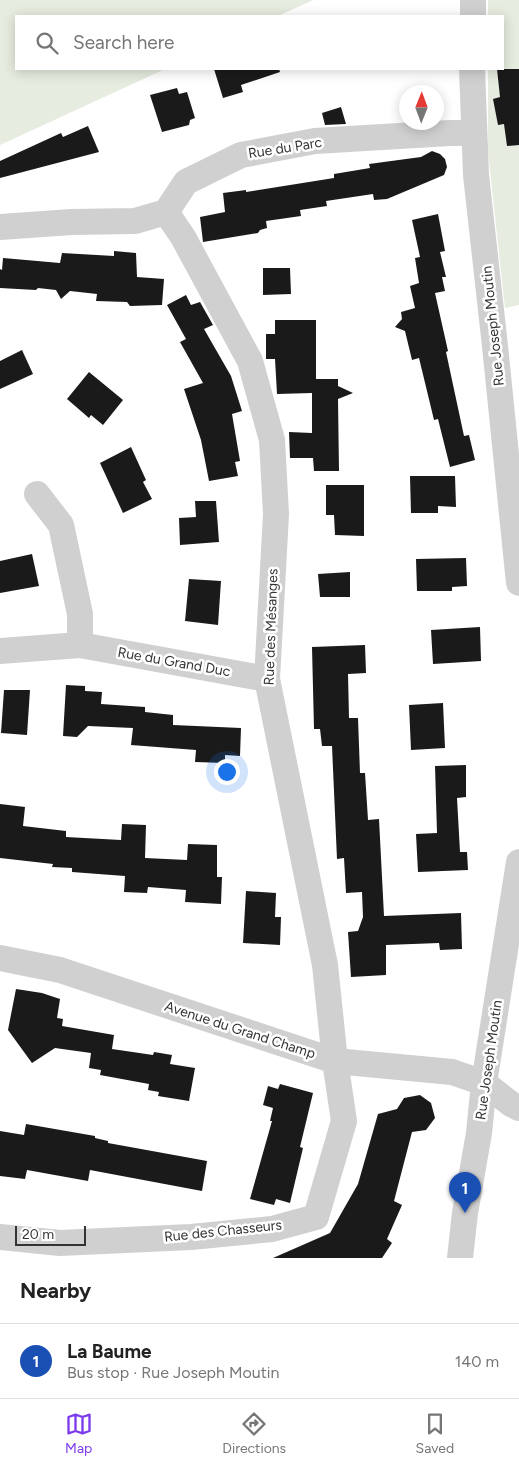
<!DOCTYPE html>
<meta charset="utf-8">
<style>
:root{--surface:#fff;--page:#f6f6f6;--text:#222;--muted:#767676;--line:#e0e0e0;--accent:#7c3aed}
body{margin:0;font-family:Figtree,sans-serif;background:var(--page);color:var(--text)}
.compass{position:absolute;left:399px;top:85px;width:45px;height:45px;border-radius:50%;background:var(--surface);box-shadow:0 2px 12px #0003;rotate:1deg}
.scale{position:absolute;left:15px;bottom:12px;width:71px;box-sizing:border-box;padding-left:5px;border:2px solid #333;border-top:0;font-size:14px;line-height:18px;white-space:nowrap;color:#333;-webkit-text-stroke:4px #fff;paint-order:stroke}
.you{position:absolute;left:226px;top:771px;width:18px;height:18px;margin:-12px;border:4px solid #fff;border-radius:50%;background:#1a73e8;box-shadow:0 0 0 8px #1a73e833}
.badge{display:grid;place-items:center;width:32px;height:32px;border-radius:50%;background:var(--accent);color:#fff;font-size:16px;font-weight:700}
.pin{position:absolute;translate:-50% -41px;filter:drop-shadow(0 1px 2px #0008)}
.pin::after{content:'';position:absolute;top:26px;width:18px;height:15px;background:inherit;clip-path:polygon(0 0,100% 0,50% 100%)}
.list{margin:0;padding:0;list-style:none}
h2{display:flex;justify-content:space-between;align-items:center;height:65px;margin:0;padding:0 20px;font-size:21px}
h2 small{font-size:16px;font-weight:400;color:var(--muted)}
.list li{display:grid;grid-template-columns:32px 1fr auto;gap:15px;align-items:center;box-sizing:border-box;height:75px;padding:0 20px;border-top:1px solid var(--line)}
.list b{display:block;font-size:19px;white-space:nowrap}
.list p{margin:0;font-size:16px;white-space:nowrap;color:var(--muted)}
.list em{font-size:16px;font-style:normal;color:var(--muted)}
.icon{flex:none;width:28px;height:28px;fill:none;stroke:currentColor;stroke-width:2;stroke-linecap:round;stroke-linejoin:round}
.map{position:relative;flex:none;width:519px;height:1258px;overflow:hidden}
.search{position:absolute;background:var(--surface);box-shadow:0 2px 12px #0003;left:15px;right:15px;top:15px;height:55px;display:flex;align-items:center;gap:12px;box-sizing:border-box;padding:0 18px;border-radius:0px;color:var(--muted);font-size:19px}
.sheet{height:140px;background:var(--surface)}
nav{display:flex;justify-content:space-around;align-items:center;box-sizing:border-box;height:70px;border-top:1px solid var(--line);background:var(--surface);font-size:14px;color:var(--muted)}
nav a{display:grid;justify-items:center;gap:2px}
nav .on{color:var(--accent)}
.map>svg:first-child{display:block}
.green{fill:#e6ecdf}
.building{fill:#1a1a1a}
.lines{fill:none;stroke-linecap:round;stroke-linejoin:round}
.street{stroke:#d0d0d0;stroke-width:26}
.labels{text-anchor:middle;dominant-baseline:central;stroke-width:5;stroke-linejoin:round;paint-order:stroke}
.street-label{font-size:14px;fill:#333;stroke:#fff}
</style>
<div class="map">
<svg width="519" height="1258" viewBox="0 0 519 1258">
<rect width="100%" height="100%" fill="#fff"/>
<!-- green -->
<path class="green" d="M0,0h313l-35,16h-262v53h149l-165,76z
M488,0h31v305l-14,3 -17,-156v-83h15v-53h-15z"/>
<!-- building -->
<path class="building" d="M214,69h65l1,3 -39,13 2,7 -20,6z
M497,69h22v76l-12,1 -3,-22 -6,1 -5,-26 7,-2z
M177,88l2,6 8,-2 8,26 -5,2 -1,5 -27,7 -12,-37z
M341,107l5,17 -21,1 -3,-12z
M88,126l11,26 -99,26v-17l61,-28 2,4z
M432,151l8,3 5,5 2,8 -3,8 -57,24 -13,1 -1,-6 -47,7 1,5 -27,4 1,6 -35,5 1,7 -7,2 -2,3 -55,9 -3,-25 25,-5 -2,-19 23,-3v2l88,-14v-4l36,-6 -1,-4 52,-7z
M438,214l7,37 -5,1 6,25h-4l3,14 -10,2 13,58 -2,1 18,84 5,-1 6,25 -25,7 -12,-48 -4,1 -15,-62 -7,2 -7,-29 -10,-4 7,-8 -1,-7 14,-4 -5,-22 9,-3 -4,-25 5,-1 -8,-37z
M114,251l22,2 1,24 27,2 -2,26 -32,1 -3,-4 -31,-1 1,-7 -27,-3 -9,8 -5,-9 -18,-2 -2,2 -36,-2v-19l2,1 1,-12 57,5 2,-10 52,3z
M263,268h27l1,26 -28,1z
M186,295l5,10 9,-3 13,23 -9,4 27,47 11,35 -10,3 8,47 -5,1 3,14 -29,5 -8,-41 -17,-51 19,-6 -23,-41 6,-3 -19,-34z
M275,320h41v59h22v7l15,7 -15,6 1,72h-25l-1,-13h-23l-1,-26 23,1v-40l-35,1 -2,-35h-9v-25h9z
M22,350l11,24 -33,15v-28z
M89,372l34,28 -20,25 -12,-10 -2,3 -22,-19z
M131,447l15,33 -3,2 9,17 -29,14 -23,-50z
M410,476h45l1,31 -18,-1v7h-27z
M326,485h38v51l-29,-1 -1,-20h-8z
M195,501h21l3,41 -39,3 -1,-27 17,-1z
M32,554l7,32 -39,7v-32z
M466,558l1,28 -15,1v4h-35l-1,-32z
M350,572v25h-30l-2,-23z
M189,579l32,2 -3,44 -33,-4z
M480,627l1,34 -48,3 -2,-34z
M365,645l1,28 -18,1 1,44h9l2,55h5l3,47 11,-1 5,97 77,-3 1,36 -22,1 -1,-7 -53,2v30l-35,2 -3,-45 10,-1 5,-14 -1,-25 -16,1 -2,-35 -7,1 -5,-113h-10l-2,-17h-6l-2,-82z
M66,685l19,1v5l17,1 -1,12 44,3v5l28,3v10l68,3 -1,28 -15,-1v8l-30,-1 1,-12 -65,-5 2,-17 -45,-2 -11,11 -14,-1z
M4,690h26l-3,45 -26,-2z
M443,703l2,45 -34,2 -2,-45z
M466,765v32l-9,1 3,54h7l1,18 -50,2 -2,-38 21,-1 -2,-67z
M0,804l25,3 -2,19 43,5v6l55,3 1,-16 24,1 -1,33 42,2 1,-16 29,1v32h5l-1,27 -36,-2 1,-12 -38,-3 -1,6 -23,-1 1,-16 -53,-4v-4l-20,-1 1,-3 -53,-6z
M246,891l30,2 -1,24h6l-1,28 -37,-2z
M16,989l26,4 18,6 -3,19 6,1 -1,7 52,9 -2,14 41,6 1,-3 18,3 -2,9 25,4 -6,33 -31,-5 1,-4 -11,-2 1,-6 -49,-9 1,-5 -12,-2 2,-15 -36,-5 -23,15 -24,-33z
M280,1084l33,9 -13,54 3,1 -13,55 -14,-4 -2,6 -24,-6 22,-78h-2l3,-13 -10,-3 5,-19 10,3z
M420,1095l11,8 4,15 -9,12 -14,2 -18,69 8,4 -15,34 5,4 -10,15h-109l57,-25 28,-49 20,-70 19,-5 7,-11z
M26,1124l69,12v2l13,3v2l99,18 -5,30 -112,-21 -2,11 -61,-11 -2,9 -25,-3v-45l24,4z"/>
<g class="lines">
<!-- street -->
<path class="street" d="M473,16v-16
M472,69l4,106 19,171 24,237
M0,227l72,-5 63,-1 31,-9 20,-30 55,-27 74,-14 135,-8h24
M37,494l24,31 19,89v31
M0,651l80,-6 187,34
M0,958l60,12 275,91 117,11 32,11 27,21 8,4
M0,1237l60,6 131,-6 81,-8 44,-12 28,-96 -9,-60 -10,-96 -58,-286 9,-165 -4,-74 -22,-79 -67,-124 -17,-25
M460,1258l5,-45 14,-80 5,-50 35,-221"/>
</g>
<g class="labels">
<!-- street labels -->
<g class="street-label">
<text transform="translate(285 148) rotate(-9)">Rue du Parc</text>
<text transform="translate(493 326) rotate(-96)">Rue Joseph Moutin</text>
<text transform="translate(271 627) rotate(-88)">Rue des Mésanges</text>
<text transform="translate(174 662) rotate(10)">Rue du Grand Duc</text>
<text transform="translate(240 1030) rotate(18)">Avenue du Grand Champ</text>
<text transform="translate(489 1060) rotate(-82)">Rue Joseph Moutin</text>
<text transform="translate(223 1231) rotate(-6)">Rue des Chasseurs</text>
</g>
</g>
</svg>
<svg class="compass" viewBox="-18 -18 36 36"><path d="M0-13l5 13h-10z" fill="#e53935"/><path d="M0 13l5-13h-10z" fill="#767676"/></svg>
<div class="scale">20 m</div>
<div class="you"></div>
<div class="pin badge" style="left:465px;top:1213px;background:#1a4fb4">1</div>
<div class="search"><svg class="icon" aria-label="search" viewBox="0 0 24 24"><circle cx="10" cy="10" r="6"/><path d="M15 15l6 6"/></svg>Search here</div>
</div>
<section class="sheet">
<h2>Nearby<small></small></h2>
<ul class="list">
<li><span class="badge" style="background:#1a4fb4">1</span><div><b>La Baume</b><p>Bus stop · Rue Joseph Moutin</p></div><em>140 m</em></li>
</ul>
</section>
<nav>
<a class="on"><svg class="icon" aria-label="map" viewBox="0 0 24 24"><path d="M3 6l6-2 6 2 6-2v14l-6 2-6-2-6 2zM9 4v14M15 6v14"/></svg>Map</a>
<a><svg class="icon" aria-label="directions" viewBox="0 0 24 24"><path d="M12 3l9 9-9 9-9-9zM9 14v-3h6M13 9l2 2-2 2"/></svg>Directions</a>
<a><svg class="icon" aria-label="saved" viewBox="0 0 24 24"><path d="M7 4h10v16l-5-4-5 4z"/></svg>Saved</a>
</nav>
